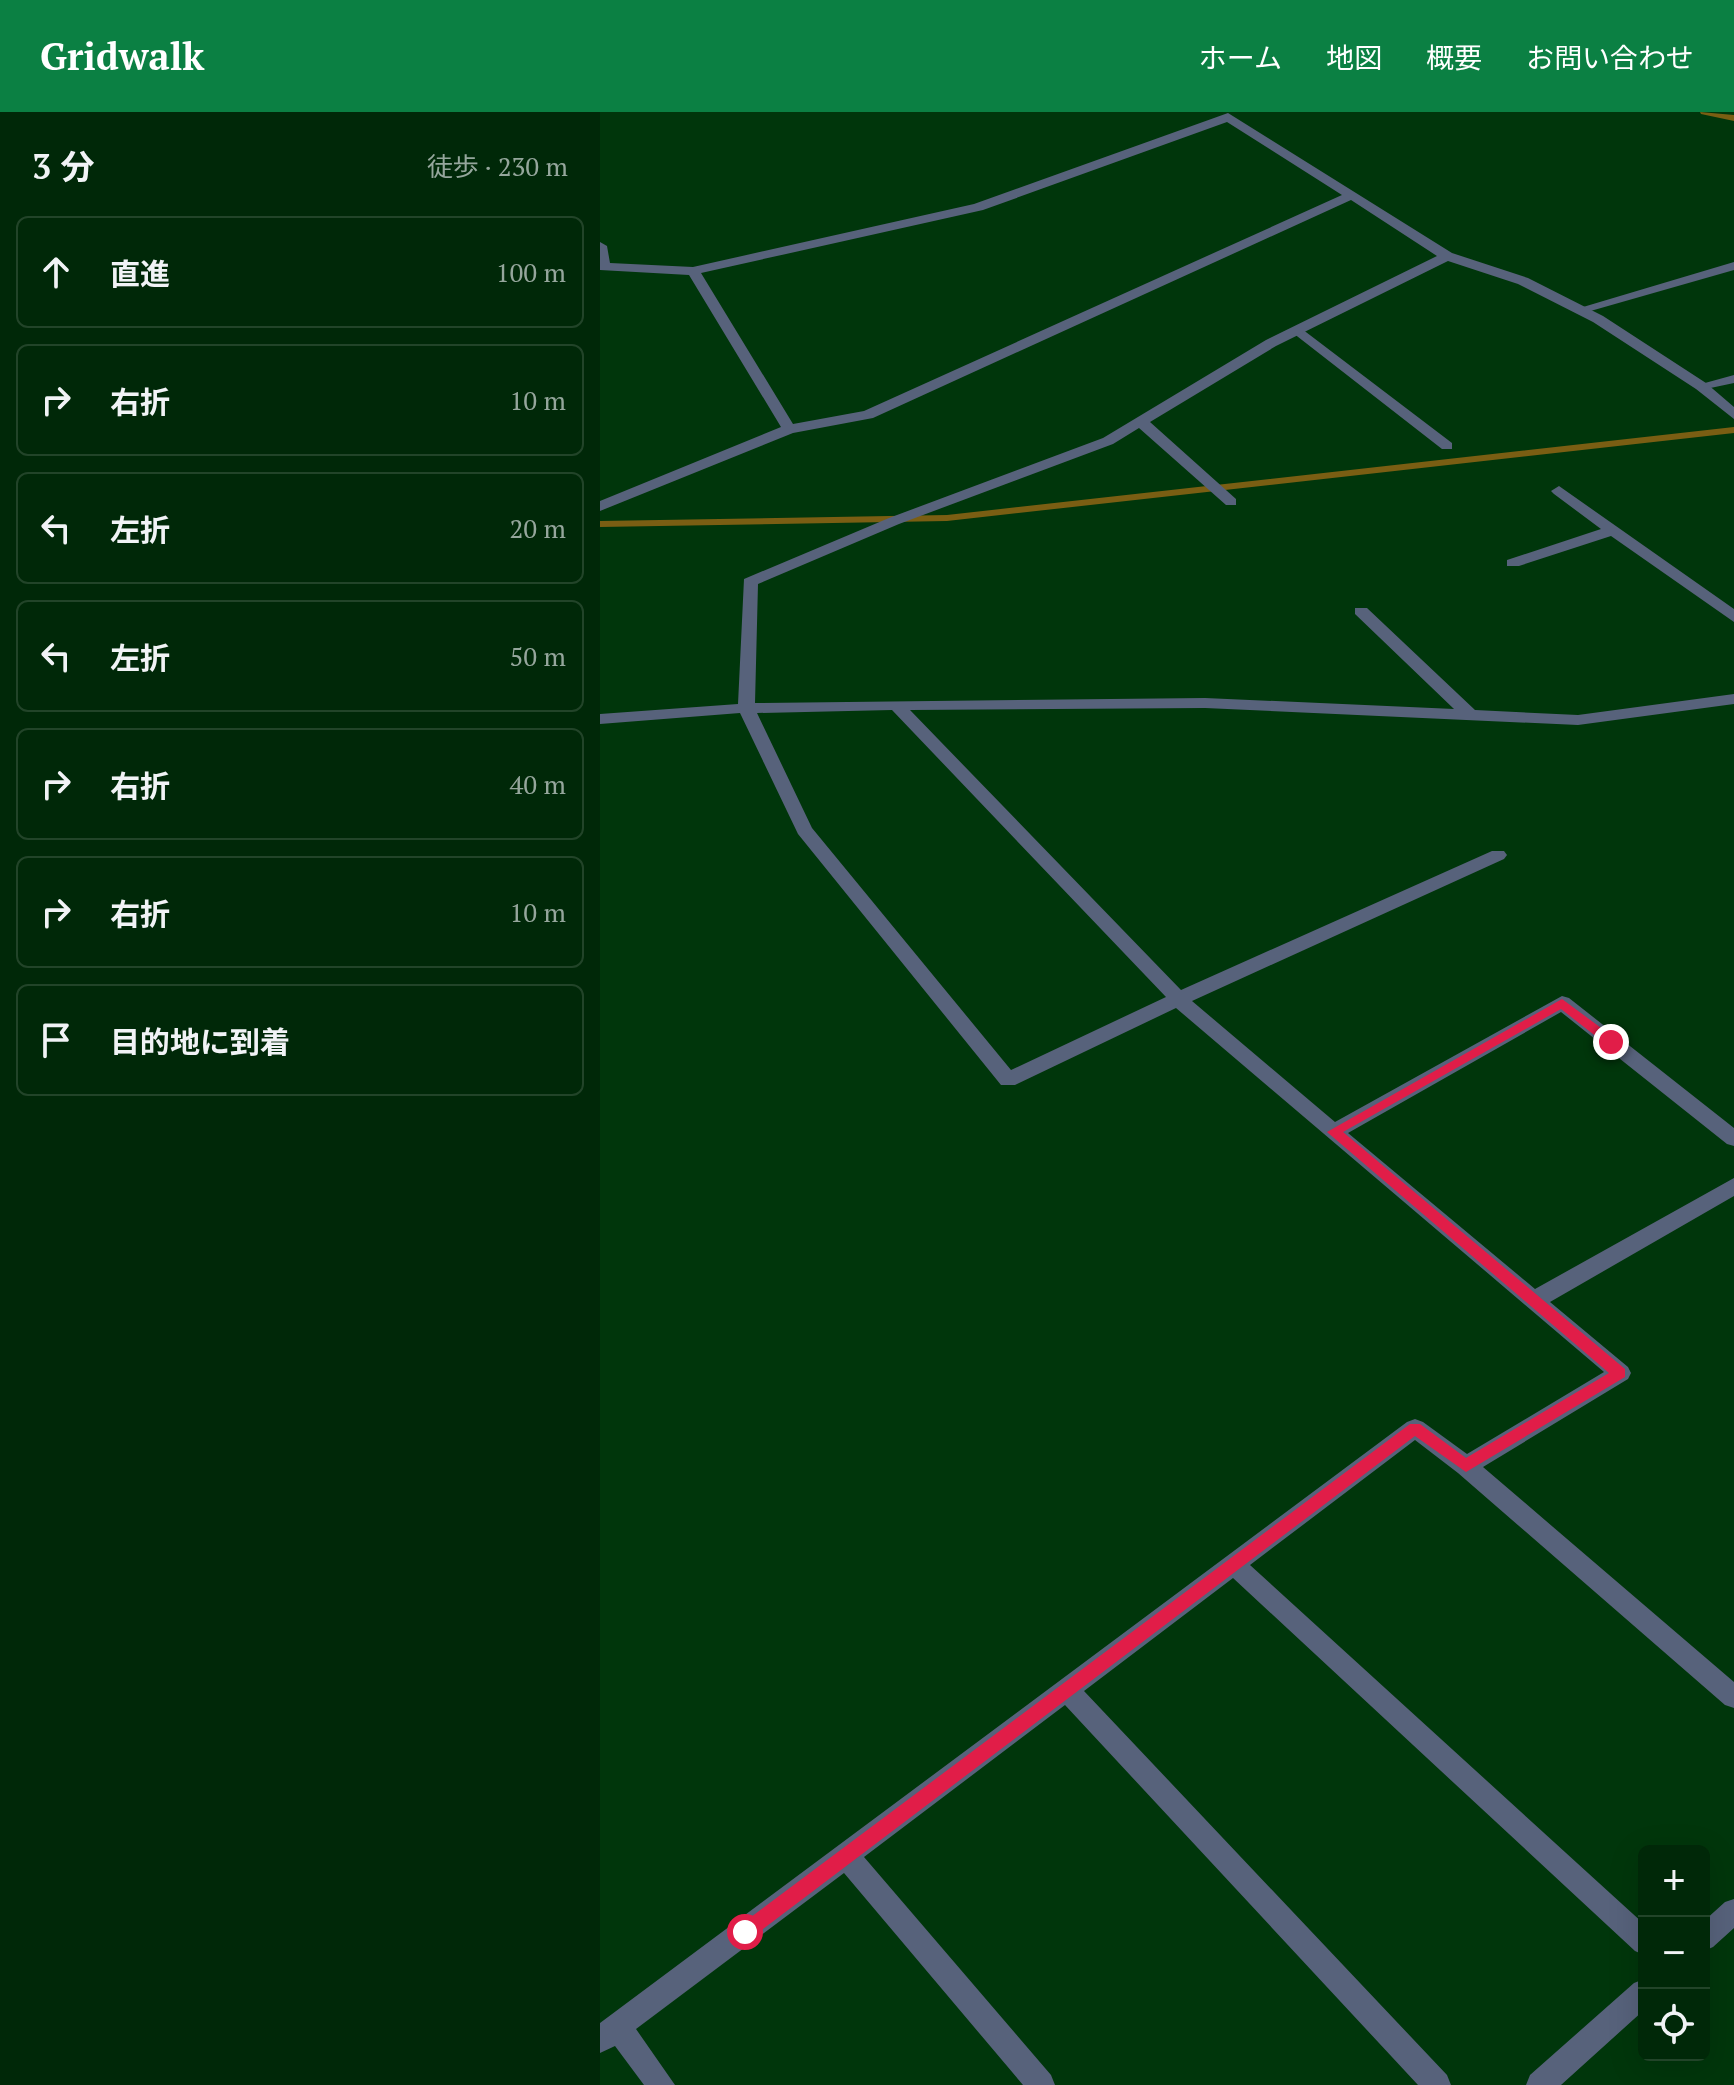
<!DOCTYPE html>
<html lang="ja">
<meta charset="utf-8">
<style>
:root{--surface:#002808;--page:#0e3416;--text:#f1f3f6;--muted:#95a69c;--line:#224429;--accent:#0b8043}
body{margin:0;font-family:"PT Serif","Noto Sans JP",serif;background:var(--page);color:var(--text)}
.controls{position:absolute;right:24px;bottom:24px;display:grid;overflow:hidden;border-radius:12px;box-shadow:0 8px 32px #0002}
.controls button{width:72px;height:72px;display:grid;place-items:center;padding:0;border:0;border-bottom:2px solid var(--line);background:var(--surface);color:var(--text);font:40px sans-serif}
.stop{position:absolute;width:24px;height:24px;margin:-18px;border:6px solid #e11d48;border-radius:50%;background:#fff}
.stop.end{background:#e11d48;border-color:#fff;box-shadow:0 2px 8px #0008}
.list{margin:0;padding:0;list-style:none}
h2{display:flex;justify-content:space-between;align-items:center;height:104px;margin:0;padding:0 32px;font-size:34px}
h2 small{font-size:26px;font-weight:400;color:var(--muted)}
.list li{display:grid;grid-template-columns:52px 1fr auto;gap:24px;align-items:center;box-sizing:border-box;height:112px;margin:0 16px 16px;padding:0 16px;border:2px solid var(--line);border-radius:12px}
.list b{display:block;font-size:30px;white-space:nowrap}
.list em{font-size:26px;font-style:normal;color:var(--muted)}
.icon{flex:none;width:44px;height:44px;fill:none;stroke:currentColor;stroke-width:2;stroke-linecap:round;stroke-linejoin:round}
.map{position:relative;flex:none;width:1134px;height:1973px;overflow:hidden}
header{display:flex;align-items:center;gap:48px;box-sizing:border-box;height:112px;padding:0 40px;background:var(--accent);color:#fff}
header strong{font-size:38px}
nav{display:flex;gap:44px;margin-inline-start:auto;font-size:28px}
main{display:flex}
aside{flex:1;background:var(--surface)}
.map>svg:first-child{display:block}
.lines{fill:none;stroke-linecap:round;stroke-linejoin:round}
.stream{fill:#7a5e13;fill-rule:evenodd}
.service{fill:#57627b;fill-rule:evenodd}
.minor{fill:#57627b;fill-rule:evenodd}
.tertiary{fill:#57627b;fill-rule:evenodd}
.route{fill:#e11d48}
</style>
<header>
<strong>Gridwalk</strong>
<nav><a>ホーム</a><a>地図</a><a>概要</a><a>お問い合わせ</a></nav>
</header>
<main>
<aside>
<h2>3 分<small>徒歩 · 230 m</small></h2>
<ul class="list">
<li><svg class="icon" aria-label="ahead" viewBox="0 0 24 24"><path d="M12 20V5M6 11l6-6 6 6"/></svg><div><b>直進</b></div><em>100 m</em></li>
<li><svg class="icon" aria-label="right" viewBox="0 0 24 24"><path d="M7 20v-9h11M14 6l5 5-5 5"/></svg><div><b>右折</b></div><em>10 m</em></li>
<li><svg class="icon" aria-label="left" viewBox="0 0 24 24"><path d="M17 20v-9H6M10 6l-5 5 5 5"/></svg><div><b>左折</b></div><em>20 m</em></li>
<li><svg class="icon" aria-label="left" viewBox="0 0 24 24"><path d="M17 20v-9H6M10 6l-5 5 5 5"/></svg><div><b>左折</b></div><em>50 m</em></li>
<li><svg class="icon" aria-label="right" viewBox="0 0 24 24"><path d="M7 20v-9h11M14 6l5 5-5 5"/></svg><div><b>右折</b></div><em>40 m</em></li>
<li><svg class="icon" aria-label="right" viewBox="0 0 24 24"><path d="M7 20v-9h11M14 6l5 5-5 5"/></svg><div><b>右折</b></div><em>10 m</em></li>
<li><svg class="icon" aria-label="arrive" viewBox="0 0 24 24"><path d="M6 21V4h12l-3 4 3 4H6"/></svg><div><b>目的地に到着</b></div></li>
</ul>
</aside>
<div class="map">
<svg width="1134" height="1973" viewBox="0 0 1134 1973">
<rect width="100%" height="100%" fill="#00360b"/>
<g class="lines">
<!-- stream -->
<path class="stream" d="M1100,0l34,3v6l-33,-7z
M1134,315v6l-787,88 -347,6v-6l347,-6z"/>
<!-- service -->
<path class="service" d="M1134,150v8l-154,44 -7,-4z
M698,214l154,117v6h-10l-149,-116 -2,-3z
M1134,263v8l-33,7 -7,-4z"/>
<!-- minor -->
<path class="minor" d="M628,1l224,140 76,25 75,38 103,67 28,24v12l-38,-30 -103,-67 -75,-38 -70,-23 -172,85 -126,76 86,77v6h-10l-87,-77 -26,16 -214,80 -141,60 -3,119 450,-5 249,11 -99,-95v-6h12l108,102 103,5 156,-21v10l-156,21 -373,-17 -295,2 271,280 311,-139h12l3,4 -3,4 -312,142 143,121 227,-126 7,2 165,130v18l-7,-2 -166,-132 -213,121 187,156 199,-111v18l-184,106 78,65 3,6 -3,6 -145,88 251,215v26l-9,-3 -267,-232 -43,-33 -165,125 394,359v31l-9,-4 -402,-373 -149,113 363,384 4,10h-33l-353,-380 -201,152 187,218 4,10h-32l-179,-212 -208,156 39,56h-31l-29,-39 -15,7v-30l807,-601 8,-3 8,3 44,32 137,-82 -428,-364 -161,77h-14l-203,-251 -58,-121 -140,11v-10l138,-10 6,-125 145,-61 214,-80 163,-98 171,-84 -86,-56 -478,218 -80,15 -193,78v-10l181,-74 -92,-152 -89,-5v-28l7,4 3,17 83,4 281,-63zM627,10l115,73 -478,216 -71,13 -92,-151 282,-63zM292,598l274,287 -155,73 -199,-242 -55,-115z
M959,374l175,123v13l-123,-86 -92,30h-12v-6l94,-31 -47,-35 -3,-3z"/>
<!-- tertiary -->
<path class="tertiary" d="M1134,1787v29l-21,19 -9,4v-30l21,-19z
M1044,1867v31l-83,75h-35l4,-10 104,-92z"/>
</g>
<!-- route -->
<path class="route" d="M962,887l54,40v6h-9l-46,-36 -218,123 282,237v8l-159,95 -51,-36 -664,502h-12l-3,-6 3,-6 671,-502h10l46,34 143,-85 -282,-241z"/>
</svg>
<div class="controls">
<button>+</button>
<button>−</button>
<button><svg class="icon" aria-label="locate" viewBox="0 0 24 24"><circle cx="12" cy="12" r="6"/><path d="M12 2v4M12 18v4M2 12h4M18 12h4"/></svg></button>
</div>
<div class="stop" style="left:145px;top:1820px"></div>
<div class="stop end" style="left:1011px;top:930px"></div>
</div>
</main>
